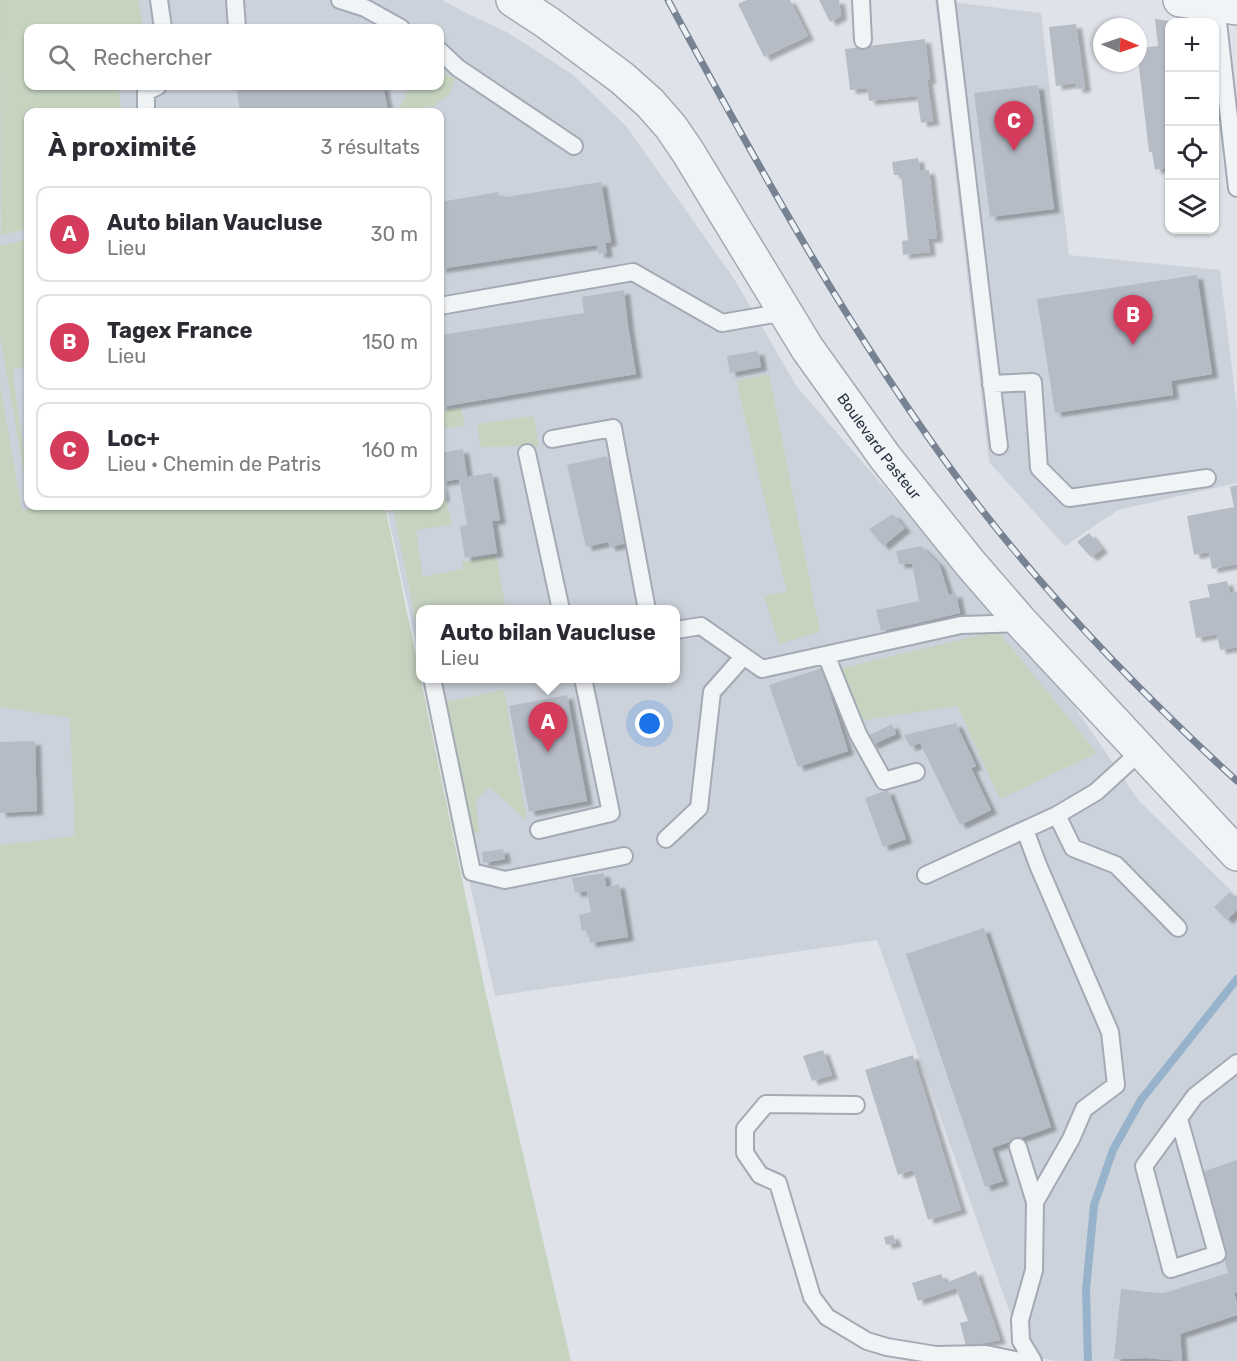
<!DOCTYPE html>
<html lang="fr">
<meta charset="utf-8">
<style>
:root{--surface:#fff;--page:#f7f7f7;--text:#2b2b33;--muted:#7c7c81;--line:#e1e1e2;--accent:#d53c5b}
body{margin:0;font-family:Rubik,sans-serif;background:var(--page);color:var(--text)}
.controls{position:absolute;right:18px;top:18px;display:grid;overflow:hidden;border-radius:12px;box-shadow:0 2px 4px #0004}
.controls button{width:54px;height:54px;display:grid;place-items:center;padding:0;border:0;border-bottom:2px solid var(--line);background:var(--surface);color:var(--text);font:30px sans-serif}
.compass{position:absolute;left:1093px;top:18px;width:54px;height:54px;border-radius:50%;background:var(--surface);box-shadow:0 2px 4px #0004;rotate:92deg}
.you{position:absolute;left:650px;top:724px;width:21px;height:21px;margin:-15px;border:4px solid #fff;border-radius:50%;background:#1a73e8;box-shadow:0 0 0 9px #1a73e833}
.badge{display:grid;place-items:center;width:39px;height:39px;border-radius:50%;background:var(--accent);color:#fff;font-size:20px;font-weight:700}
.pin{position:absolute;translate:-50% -50px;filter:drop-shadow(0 2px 3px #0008)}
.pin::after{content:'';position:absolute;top:32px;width:21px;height:18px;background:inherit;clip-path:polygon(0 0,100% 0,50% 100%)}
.popup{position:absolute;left:416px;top:605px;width:264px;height:78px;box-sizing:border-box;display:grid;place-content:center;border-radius:12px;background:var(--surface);filter:drop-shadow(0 2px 4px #0005);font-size:20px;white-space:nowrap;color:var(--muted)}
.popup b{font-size:22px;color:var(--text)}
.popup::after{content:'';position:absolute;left:50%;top:100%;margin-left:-12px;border:12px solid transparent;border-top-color:var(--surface)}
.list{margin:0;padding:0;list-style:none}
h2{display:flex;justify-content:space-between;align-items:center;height:78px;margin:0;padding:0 24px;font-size:26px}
h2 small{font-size:20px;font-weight:400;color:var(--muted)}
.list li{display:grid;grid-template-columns:39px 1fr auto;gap:18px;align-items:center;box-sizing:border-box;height:96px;margin:0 12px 12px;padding:0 12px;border:2px solid var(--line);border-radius:12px}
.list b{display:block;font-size:22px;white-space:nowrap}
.list p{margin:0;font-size:20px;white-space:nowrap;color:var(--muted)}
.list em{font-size:20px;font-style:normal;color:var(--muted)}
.icon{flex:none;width:33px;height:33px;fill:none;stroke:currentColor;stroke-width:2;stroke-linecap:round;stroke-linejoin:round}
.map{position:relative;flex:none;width:1237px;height:1361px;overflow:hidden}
.search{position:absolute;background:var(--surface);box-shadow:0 2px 4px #0004;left:24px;top:24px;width:420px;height:66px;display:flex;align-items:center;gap:15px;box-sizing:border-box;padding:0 21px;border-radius:12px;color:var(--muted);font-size:22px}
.panel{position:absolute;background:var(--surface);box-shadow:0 2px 4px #0004;left:24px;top:108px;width:420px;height:402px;border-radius:12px}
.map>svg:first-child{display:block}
.built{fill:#ccd2db;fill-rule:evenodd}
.green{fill:#c5d3bf}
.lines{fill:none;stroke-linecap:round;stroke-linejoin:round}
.stream{stroke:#97b3cb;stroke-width:8}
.building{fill:#b6bcc6;filter:url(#shadow)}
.service-casing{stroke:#a4aab3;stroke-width:20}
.minor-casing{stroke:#a4aab3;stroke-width:36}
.tertiary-casing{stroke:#a4aab3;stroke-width:36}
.service{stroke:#f1f4f7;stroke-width:16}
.minor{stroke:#f1f4f7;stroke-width:33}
.tertiary{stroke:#f1f4f7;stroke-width:33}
.rail-casing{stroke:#778393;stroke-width:7}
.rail{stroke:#eef2f6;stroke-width:4.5;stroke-dasharray:14;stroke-linecap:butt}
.labels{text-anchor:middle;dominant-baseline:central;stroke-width:5;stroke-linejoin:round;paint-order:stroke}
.street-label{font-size:15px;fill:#273141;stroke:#eef2f6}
</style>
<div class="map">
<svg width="1237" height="1361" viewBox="0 0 1237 1361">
<defs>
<filter id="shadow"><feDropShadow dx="6" dy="4" stdDeviation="1.5" flood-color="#0004"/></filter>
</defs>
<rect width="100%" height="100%" fill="#dfe3e9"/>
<!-- built -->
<path class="built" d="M0,0h442l24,13 41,19 65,42 54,52 107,151 64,110 273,313 69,101 98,95v465h-181l-31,-6 -148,-415 -382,56 -71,-317 252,-1v-68h-256v51l-34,-155h54v-394h-412v394h14l121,855h-163zM28,28h412v58h-412z
M935,0l106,13 28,242 151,15 17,140v73l-119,27 -53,36 -76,-84z"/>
<!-- green -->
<path class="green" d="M0,0h138l6,28h-116v58h96l-6,1 4,25h-94v117l-27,6z
M440,71l15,8 -5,14 -16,13 -36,5 12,-25h30z
M28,239v127l-14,3v15l10,68 4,5v39l-28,-159v-91z
M769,374l51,258 -41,12 -15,-48 23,-4 -51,-211z
M0,385l22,125 22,-4h341l100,484 86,371h-571v-516l75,-9 -5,-118 -70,-11z
M461,408l4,17 -25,5v-19z
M534,416l5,30 -59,1 -3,-23z
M446,498l6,27 -36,5 7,47 40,-8 -1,-7 34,-7 10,54 -86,1v31l-27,-133 12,-2h35v-7z
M998,631l99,122 -97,46 -43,-93 -98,15 -17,-53z
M504,690l23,131 -37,-34 -14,13 3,32 -7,2 -27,-132z"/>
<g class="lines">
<!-- stream -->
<path class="stream" d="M1088,1361l-2,-71 8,-85 19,-55 28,-50 96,-121"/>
</g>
<!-- building -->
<path class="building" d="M747,0h43l18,36 -44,21 -26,-53z
M819,0h20l2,16 -11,6z
M1155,19l15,2v146l-15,3 -3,-18h-3l-11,-93v-11l20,-2z
M1076,24l9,64 -8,1 -1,-6 -20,3 -7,-59z
M925,39l5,41h-3l6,41 -12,2 -4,-27 -48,5 -2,-13 -17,2 -5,-41z
M1038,85l16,124 -64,8 -16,-124z
M236,86h147l5,26h-148z
M918,158l2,13 9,-1 8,68 -9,1 2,13 -27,3 -1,-14 6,-1 -7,-65h-7l-2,-13z
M601,182l10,60 -6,1 2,10 -8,1 -2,-9 -157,24v-67l58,-10 1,6z
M1197,275l15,99 -41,7 2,14 -118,18 -18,-114z
M624,290l4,36 8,48 -196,33v-72l144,-22 -2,-16z
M758,351l3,16 -31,6 -3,-17z
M463,449l4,28 25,-4 8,47 -8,1 5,32 -32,5 -5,-32 7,-1 -8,-46 -18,3 3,16h-4v-45z
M607,456l20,87 -17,4 -2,-5 -22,5 -19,-82z
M1237,485v79l-25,5 -3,-17 -15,3 -7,-39 47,-9 -4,-20z
M893,514l12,14 -22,18 -14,-17z
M1089,533l13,16 -11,8 -14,-15z
M921,546l18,18 10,31 7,-2 4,20 -42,10 -37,8 -5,-21 43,-9 -7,-37h-13l-3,-13z
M1227,581l3,12 7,-1v55l-17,3 -3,-16 -21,4 -7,-37 21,-4 -3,-12z
M822,668l26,83 -50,16 -29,-82z
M567,695l20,106 -58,11 -20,-106z
M956,723l20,43 -5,2 20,42 -31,15 -40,-82 -10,4 -6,-12z
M892,724l4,10 -24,11 -5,-9z
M35,741l2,70 -37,2v-71z
M888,790l18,49 -23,8 -18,-49z
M503,849l2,10 -22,4 -1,-11z
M604,873l2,14 13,-3 9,53 -38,6 -2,-13 -6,1 -3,-16 12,-3 -4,-21 -12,2 -3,-15z
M1230,892l7,7v11l-10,10 -13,-13z
M984,928l67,199 -59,21 11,33 -18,6 -79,-233z
M823,1050l9,25 -20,6 -9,-25z
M913,1055l48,155 -33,10 -15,-50 -15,5 -33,-105z
M1237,1160v132l-3,1 3,9v13l-57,19 2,27 -36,-3 -32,1 7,-70 26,3 17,1 64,-20 -26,-101z
M893,1235l3,8 -10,2 -2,-8z
M976,1271l24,69 -34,6 -6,-23 8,-2 -12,-33 -38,13 -6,-18 29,-9 4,9z"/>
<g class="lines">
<!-- service casing -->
<g class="service-casing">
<path id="service" d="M159,0l4,28
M235,0l2,28
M340,0l25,8 36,20
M861,0l2,40
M946,0l53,446
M1216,5l21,183
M440,51l18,17 116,78
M146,112v-20l12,-6
M440,306l193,-34 89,51 63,-11
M991,384l42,-2 6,86 30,30 138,-20
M552,439l61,-11 34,182
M527,453l34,157
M676,630l25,-4 61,43 199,-44 61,-2
M826,655l32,79 26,47 32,-9
M432,678l40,194 33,8 119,-24
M1057,815l16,33 43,17 62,63
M539,830l72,-17 -28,-135
M1025,830l13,35 72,167 6,53 -32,24 -13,30 -36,63
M666,839l33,-31 13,-116 32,-36
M926,875l131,-60 39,-23 46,-42
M856,1105l-90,-1 -21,25v24l15,22 18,8 34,114 15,20 40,24 20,6 49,8 50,-1 34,7
M1179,1119l38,135 -46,15 -27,-103 51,-70 42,-33
M1018,1147l17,55 -1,68 -14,50 1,21 12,20"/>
</g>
<!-- minor casing -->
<g class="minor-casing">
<path id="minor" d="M1180,0l57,8"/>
</g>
<!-- tertiary casing -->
<g class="tertiary-casing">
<g id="tertiary">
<path id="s1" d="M513,0l35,23 74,55 28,25 21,24 17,25 119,196 78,109 85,106 52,60 215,231"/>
</g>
</g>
<!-- service -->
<use href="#service" class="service"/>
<!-- minor -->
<use href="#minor" class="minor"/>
<!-- tertiary -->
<use href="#tertiary" class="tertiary"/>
<!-- rail casing -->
<g class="rail-casing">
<path id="rail" d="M668,0c90,166 181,332 294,484 81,108 175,206 275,297"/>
</g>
<!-- rail -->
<use href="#rail" class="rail"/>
</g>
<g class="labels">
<!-- street labels -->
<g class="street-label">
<text stroke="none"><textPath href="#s1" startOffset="585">Boulevard Pasteur</textPath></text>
</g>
</g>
</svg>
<div class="controls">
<button>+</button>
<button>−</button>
<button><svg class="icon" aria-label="locate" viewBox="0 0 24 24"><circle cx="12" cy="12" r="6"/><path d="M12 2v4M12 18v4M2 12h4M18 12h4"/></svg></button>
<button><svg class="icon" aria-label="layers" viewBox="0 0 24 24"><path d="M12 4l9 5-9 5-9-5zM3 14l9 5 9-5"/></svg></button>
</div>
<svg class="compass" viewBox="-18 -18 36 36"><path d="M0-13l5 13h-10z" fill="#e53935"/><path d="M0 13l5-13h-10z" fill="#7c7c81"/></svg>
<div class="you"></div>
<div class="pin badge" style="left:548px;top:752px">A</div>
<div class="popup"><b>Auto bilan Vaucluse</b>Lieu</div>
<div class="pin badge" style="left:1133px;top:345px">B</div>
<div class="pin badge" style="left:1014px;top:151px">C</div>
<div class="search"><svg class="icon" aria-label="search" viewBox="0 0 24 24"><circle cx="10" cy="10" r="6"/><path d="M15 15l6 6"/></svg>Rechercher</div>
<section class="panel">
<h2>À proximité<small>3 résultats</small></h2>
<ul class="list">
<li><span class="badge">A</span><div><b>Auto bilan Vaucluse</b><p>Lieu</p></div><em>30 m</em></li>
<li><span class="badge">B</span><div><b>Tagex France</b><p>Lieu</p></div><em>150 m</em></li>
<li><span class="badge">C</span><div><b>Loc+</b><p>Lieu · Chemin de Patris</p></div><em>160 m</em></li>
</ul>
</section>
</div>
